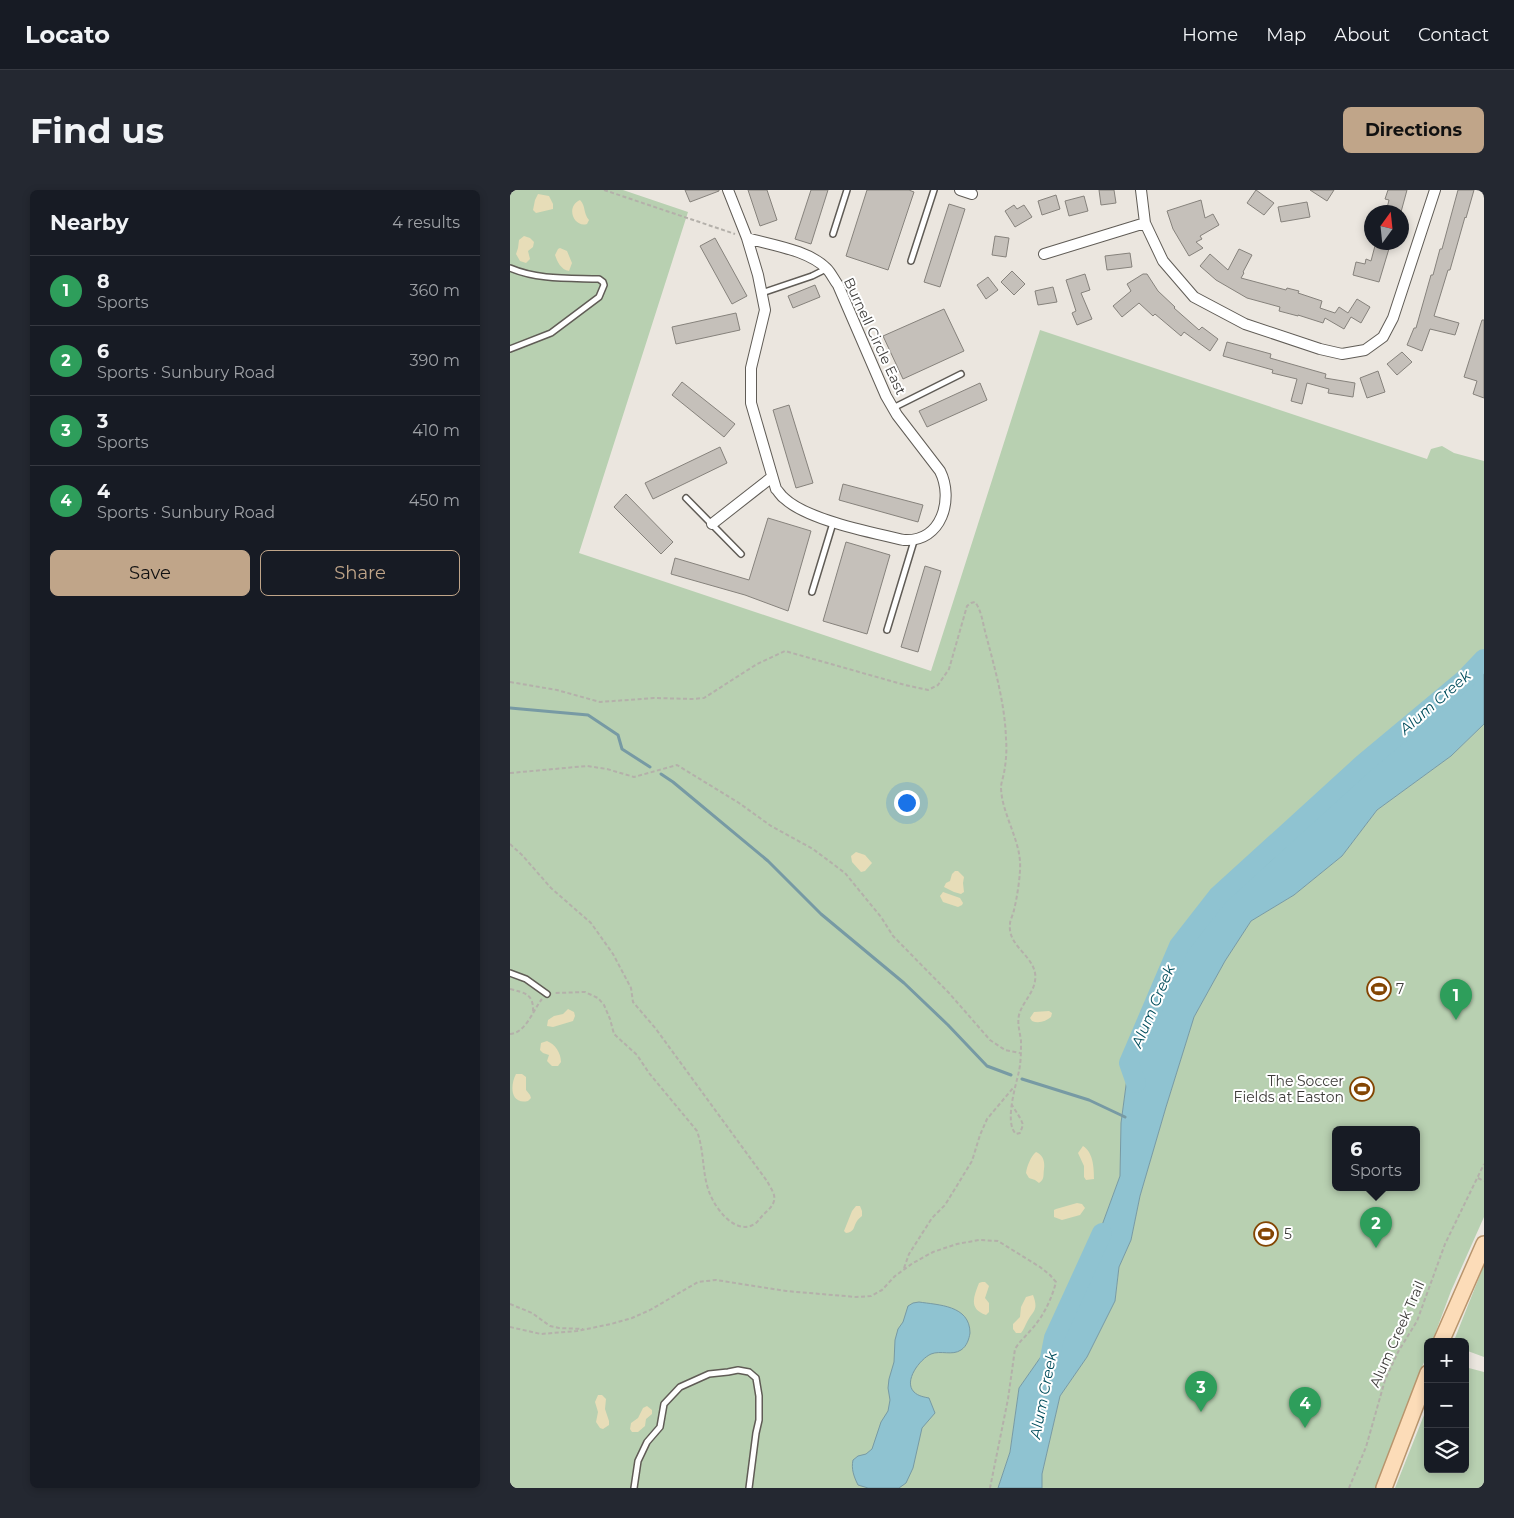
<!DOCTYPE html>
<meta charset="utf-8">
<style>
:root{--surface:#171b24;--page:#242831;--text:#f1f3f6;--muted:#9ea1a6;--line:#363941;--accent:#c0a589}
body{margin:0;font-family:Montserrat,sans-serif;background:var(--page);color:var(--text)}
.controls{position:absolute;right:15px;bottom:15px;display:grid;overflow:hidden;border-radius:8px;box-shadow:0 2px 8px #0003}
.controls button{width:45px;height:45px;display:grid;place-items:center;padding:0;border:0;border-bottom:1px solid var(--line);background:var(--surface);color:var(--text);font:25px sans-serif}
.compass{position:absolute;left:854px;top:15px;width:45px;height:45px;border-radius:50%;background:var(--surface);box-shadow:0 2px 8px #0003;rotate:15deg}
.you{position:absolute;left:396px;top:612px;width:18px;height:18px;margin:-12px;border:4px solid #fff;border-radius:50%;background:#1a73e8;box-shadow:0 0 0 8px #1a73e833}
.badge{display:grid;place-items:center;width:32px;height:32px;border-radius:50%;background:var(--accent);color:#fff;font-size:16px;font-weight:700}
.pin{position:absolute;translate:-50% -41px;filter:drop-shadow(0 1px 2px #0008)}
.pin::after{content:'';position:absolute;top:26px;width:18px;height:15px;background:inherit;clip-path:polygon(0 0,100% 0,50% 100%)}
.popup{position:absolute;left:822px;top:936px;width:88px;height:65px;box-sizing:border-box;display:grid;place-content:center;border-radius:8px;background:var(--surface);filter:drop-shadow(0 1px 4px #0005);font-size:16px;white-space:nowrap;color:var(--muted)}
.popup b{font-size:19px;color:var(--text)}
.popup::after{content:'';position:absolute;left:50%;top:100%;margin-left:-10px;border:10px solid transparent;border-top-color:var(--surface)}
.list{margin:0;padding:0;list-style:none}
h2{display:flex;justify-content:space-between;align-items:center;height:65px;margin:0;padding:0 20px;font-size:21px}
h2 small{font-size:16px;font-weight:400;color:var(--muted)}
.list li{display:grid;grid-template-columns:32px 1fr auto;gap:15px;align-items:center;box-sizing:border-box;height:70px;padding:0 20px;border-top:1px solid var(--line)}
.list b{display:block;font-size:19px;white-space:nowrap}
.list p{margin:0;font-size:16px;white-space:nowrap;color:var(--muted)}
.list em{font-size:16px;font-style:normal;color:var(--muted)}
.actions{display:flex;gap:10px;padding:15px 20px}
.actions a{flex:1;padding:11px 0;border:1px solid var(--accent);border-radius:8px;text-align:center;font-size:18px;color:var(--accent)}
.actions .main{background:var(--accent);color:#111}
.icon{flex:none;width:28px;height:28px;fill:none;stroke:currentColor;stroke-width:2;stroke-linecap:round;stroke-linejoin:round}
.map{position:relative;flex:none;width:974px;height:1298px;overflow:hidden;border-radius:8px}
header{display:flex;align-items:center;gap:30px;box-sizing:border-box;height:70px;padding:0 25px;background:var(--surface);border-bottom:1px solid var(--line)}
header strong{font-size:24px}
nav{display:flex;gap:28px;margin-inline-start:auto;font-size:18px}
.intro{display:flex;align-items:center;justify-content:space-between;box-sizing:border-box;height:120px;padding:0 30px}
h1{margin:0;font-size:35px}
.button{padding:12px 22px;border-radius:8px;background:var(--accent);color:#111;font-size:18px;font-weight:700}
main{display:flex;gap:30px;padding:0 30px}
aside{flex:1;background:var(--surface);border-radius:8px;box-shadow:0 2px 8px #0003}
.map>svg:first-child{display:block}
.green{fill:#b8d0b1;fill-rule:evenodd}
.sand{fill:#e7ddb8}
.water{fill:#8fc3d1;stroke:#779aa4}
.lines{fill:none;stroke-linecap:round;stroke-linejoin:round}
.stream{stroke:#779aa4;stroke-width:3}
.river{stroke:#8fc3d1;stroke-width:20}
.building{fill:#c5c0ba;stroke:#86827c}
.lane-casing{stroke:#605c56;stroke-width:8}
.street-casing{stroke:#605c56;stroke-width:12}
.primary-casing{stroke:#b8956d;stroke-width:18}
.path{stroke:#b4b0aa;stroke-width:2;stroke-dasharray:4 2.5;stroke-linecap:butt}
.lane{stroke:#fff;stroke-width:5}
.street{stroke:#fff;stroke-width:10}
.primary{stroke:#fcdcb8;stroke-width:15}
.labels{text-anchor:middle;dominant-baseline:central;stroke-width:4;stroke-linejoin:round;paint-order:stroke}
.street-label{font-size:14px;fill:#3e3c3a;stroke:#fff}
.poi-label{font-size:14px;fill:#3e3c3a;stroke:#fff;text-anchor:start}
.water-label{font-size:15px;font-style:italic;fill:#004d5c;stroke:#fff}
</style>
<header>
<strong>Locato</strong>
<nav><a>Home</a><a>Map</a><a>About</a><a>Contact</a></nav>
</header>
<div class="intro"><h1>Find us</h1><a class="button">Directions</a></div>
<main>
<aside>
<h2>Nearby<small>4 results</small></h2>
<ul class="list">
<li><span class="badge" style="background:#2e9e5b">1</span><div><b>8</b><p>Sports</p></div><em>360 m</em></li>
<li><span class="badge" style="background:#2e9e5b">2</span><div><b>6</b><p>Sports · Sunbury Road</p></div><em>390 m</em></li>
<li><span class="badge" style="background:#2e9e5b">3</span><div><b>3</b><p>Sports</p></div><em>410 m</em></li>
<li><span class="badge" style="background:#2e9e5b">4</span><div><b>4</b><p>Sports · Sunbury Road</p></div><em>450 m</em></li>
</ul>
<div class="actions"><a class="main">Save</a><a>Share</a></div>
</aside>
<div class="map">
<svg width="974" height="1298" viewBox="0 0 974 1298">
<rect width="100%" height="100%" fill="#ebe6df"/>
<!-- green -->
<path class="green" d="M0,0h113l65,22 -109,341 352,118 109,-341 387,129 4,-10 11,-3 12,7 30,8v198l-19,20 -102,85 -17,27 -78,72 -50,33 -89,167 -8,60 -1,53 -30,82 -36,80 -35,50 -9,64 -12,36h-488z
M974,534v493l-33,74 -19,51h-4v10l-35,89 -15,47h-336v-14l18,-78 27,-39 28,-56 4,-34 12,-27 9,-44 26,-89 28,-90 31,-56 26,-40 43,-26 48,-39 35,-46 74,-54zM826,939h80v58h-80z
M974,1075v92l-19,-7v-8h-10v-4z
M955,1177l19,5v116h-89l33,-83v64h37z"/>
<!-- sand -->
<path class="sand" d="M28,4l11,2 4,8v5l-17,4 -3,-3 2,-10z
M70,10c6,6 3,13 9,20l-2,4c-13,4 -22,-17 -7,-24z
M14,46l6,2 4,4 -1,5 -5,4 2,8 -4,4 -6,-2 -4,-7 2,-6 1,-8z
M50,58l7,3 5,12 -3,8c-8,-1 -12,-10 -14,-16l3,-6z
M346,662l9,3 7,8 -7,8 -4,1 -9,-10 -1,-6z
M445,681h3l6,6 -1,6 1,9 -3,2 -7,-2 -10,-5 2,-4 4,-2 2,-7z
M433,702l17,6 3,5 -1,2 -4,2 -15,-5 -3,-6z
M58,819l6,3 1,4 -2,5 -20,6 -6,-1 1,-6 6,-4 9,-2z
M539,821l3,2 -1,4c-5,4 -12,7 -19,4l-2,-3 4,-6z
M37,851c8,3 14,12 14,21l-3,4h-6l-5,-5 2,-6 -6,-2 -3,-3 1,-7z
M6,884h6l4,3v13l4,5 1,3 -3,3c-18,4 -18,-16 -12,-27z
M573,956c10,6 11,21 11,33l-8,1 -2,-3v-11l-6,-13z
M526,962c7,3 9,9 8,17 -1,6 1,10 -5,14l-4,-3 -6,-2 -3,-5c1,-7 5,-17 10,-21z
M567,1013l5,1 3,4 -5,7 -18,5 -8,-3v-7l2,-1z
M346,1016h4l2,5v5c-2,2 -4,3 -5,5 -4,6 -2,11 -11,12l-2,-2 8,-20z
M472,1092h3l4,4 -4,12 4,5v9l-3,3c-18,-6 -12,-19 -7,-32z
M523,1105c6,16 0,15 -6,27 -2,4 -3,7 -6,11h-5l-3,-4v-5l7,-7 1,-10 5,-10z
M92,1205l4,4 -1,10 4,12v4l-6,4 -3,-1 -4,-6 2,-10 -3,-10 3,-7z
M137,1216l5,4v4l-6,5 -1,7 -7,6h-6l-2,-3 1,-6 7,-5 5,-10z"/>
<!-- water -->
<path class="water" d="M974,469v65l-33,32 -74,54 -35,46 -48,39 -43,26 -26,40 -31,56 -28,90 -26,89 -9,44 -12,27 -4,34 -28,56 -27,39 -18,78v14h-44l12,-36 9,-64 35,-50 36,-80 30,-82 1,-53 8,-60 50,-117 39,-50 50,-33 78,-72 17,-27 102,-85z
M409,1112c19,3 51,3 51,31 -1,6 -3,13 -9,17 -9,6 -20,0 -30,4 -11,5 -28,27 -17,38 4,4 10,5 15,6l6,15 -13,15 -9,40 -7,15 -7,5h-31l-10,-3c-4,-8 -7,-16 -5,-25l5,-4 8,-2 6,-5 9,-27 7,-11 2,-11 -2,-12 1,-9 5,-17 1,-22 3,-11 5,-7 5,-16 5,-3z"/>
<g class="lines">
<!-- stream -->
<path class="stream" d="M0,518l78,7 30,20 4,14 28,18
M151,584l12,8 95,79 53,53 83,69 44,42 39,41 24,9
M512,889l67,21 36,17"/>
<!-- river -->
<path class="river" d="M626,893l-7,-20 50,-117 39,-50 145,-132 102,-85 19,-20
M539,1173l5,-25 48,-105"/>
</g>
<!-- building -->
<path class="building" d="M175,0h34v1l-29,11z
M238,0h19l10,30 -17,6z
M301,0h17l-17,54 -16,-5z
M357,0h42l5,2 -26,78 -42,-14z
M589,0h15l2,13 -15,2z
M746,0l18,13 -10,12 -17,-12z
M800,0h24l-7,11z
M878,0h19l-6,22h-15l3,-12 -4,-1z
M948,0h16l-8,28 -1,-1 -15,53h-2l-14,46 25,7 -4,12 -25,-6 -8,22 -15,-6 7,-17h2l15,-53h2l7,-26h2z
M546,5l4,14 -18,6 -4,-14z
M574,6l4,15 -19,5 -4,-15z
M691,10l4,18 8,-4 6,11 -19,11 2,3 -6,3 7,6 -14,8 -16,-27 -6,-18z
M797,12l3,15 -29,5 -3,-15z
M439,14l16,5 -25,78 -16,-5z
M504,15l3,4 7,-4 8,12 -17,10 -10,-16z
M485,46l14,2 -3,19 -14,-2z
M205,48l32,58 -15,8 -32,-58z
M866,52h15l-12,40 -26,-7 3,-13 9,2 1,-5 5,2z
M729,59l13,6 -9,17 1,1 -3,5 45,12 1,-2 12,3 -1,2 24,8 -2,7 15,5 4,-6 9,6 9,-14 13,8 -9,16 -10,-6 -7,12 -19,-11 -2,5 -25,-8v1l-19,-5 1,-4 -33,-9 -31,-18 -16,-14 10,-12 18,16z
M620,63l2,14 -25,3 -2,-14z
M502,81l13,13 -11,11 -13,-13z
M575,84l5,16 -9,3 11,26 -15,6 -5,-12 4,-2 -10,-31z
M633,84h4l11,17 17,16 -1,1 25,22 3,-3 16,12 -8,12 -26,-19 -3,4 -26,-22 -2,2 -14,-13 -17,14 -9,-11 18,-15 -4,-7z
M478,87l10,13 -12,9 -9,-14z
M305,95l5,12 -27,11 -5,-12z
M543,97l4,15 -19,3 -3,-14z
M434,119l20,42 -61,28 -20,-43z
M226,123l4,17 -64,14 -4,-17z
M972,130h2v78l-11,-4 4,-13 -13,-4z
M717,152l44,12 -1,4 56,16 -1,4 30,5 -2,14 -25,-4 1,-4 -22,-6 -5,21 -11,-3 6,-22 -25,-6 1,-3 -50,-14z
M892,162l10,10 -15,13 -10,-11z
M868,181l7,21 -18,6 -7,-20z
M172,192l53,42 -11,13 -52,-42z
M470,193l7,17 -60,27 -8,-16z
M279,215l24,78 -17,5 -23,-78z
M210,257l7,16 -74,36 -8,-16z
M333,294l80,21 -5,17 -79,-22z
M116,304l47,48 -12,12 -47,-47z
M258,328l43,13 -23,80 -43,-16 -74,-21 4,-16 74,22z
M336,352l44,13 -23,79 -44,-13z
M415,376l16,5 -23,81 -17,-5z"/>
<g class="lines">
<!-- lane casing -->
<g class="lane-casing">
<path id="lane" d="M323,44l14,-44
M401,71l23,-71
M0,78c28,12 59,10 89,11l4,3 1,3 -5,12 -48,36 -41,16
M252,103l50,-17 14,-7
M383,218l68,-34
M176,308l55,56
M302,402l21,-69
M377,440l27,-89
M0,783l16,6 21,15
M124,1298l4,-27 9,-19 13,-15 4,-23 16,-17 29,-13 19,-2 10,-2 11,2 7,6 3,18v24l-3,13 -7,55"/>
</g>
<!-- street casing -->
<g class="street-casing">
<path id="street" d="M218,0l19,48 11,37 7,35 -14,58v35l25,86c3,3 5,7 8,9 23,22 89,35 120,42 38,2 50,-41 36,-69l-43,-56 -11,-19 -48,-111c-4,-5 -7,-12 -11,-16 -18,-19 -56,-24 -80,-31
M450,0l12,4
M631,0l4,33 18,38 31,36 51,27 75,25 22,5 23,-4 18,-13 10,-19 42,-128
M534,64l101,-31
M202,334l60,-47"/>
</g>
<!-- primary casing -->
<g class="primary-casing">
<path id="primary" d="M931,1152l43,-98
M874,1298l44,-115"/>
</g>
<!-- path -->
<path class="path" d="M94,0l131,44
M0,492l47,8 43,12 54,-4 38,1 12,-1 53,-34 28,-13 120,34 23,5 10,-5 11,-16 18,-63 4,-3 4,-1c7,9 8,23 11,33 9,34 19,69 20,104 1,11 0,23 -2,34 -1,5 -3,10 -3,15 1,25 17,48 19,73 1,12 -3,37 -6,49 -1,5 -4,10 -4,14 -3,24 29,33 25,57 -2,13 -13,22 -16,34 -2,9 1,17 2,26 0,10 0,21 -2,30 -3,14 -15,52 -3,63l4,-1 3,-8c-2,-7 -7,-13 -11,-20
M0,583l77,-7 20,3 27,8 43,-12 62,38 32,23 42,23 32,24 36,44 12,19 56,57 41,47 15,10 15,3
M0,654l12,11 29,33 40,35 22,31 18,34 2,14 23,27 111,152c2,4 6,10 7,14 2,9 -5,14 -10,19 -3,3 -5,6 -8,9 -13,10 -28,-1 -36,-12 -21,-26 -13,-52 -23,-80l-48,-58 -12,-18 -23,-21 -4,-15 -6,-14 -6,-7 -13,-6 -30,1
M0,799c15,4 24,5 23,23
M0,844c16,-1 23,-24 32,-35
M968,988l6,3
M394,1078l5,-14 23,-36 13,-13 27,-44 8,-26 7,-16 26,-31
M0,1114l22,9 18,13 9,2 24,1
M0,1137l31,7 36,-3 34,-7 21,-6 18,-8 48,-28 18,-2 70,11 70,6 15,-1 11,-6 13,-14 18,-13 20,-11 24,-8 22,-4 19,1 42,26 10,8 6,7c-5,19 -13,35 -26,49 -5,6 -11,11 -15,18l-7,50 -18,89
M839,1298l17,-41 19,-67 13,-28 19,-31 28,-77 39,-80"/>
<!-- lane -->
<use href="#lane" class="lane"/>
<!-- street -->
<use href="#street" class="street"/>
<!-- primary -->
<use href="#primary" class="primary"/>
</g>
<!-- icons -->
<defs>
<g id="stadium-ring" transform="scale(1.25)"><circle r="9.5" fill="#fff" stroke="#834503" stroke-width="1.5"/><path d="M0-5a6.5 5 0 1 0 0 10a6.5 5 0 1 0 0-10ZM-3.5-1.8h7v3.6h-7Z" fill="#834503"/></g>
</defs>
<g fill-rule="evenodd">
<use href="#stadium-ring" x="869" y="799"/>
<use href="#stadium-ring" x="852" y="899"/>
<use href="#stadium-ring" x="756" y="1044"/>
</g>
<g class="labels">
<!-- street labels -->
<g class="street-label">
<text transform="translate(365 146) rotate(65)">Burnell Circle East</text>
<text transform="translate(887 1144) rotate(-66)">Alum Creek Trail</text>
</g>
<!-- poi labels -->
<g class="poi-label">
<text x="886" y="799">7</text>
<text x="834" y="891" text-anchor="end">The Soccer<tspan x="834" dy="16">Fields at Easton</tspan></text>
<text x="774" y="1044">5</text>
</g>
<!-- water labels -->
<g class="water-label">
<text transform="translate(925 512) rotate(-41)">Alum Creek</text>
<text transform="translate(643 816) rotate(-67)">Alum Creek</text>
<text transform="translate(533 1205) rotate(-79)">Alum Creek</text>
</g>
</g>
</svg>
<div class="controls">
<button>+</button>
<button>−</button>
<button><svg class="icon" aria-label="layers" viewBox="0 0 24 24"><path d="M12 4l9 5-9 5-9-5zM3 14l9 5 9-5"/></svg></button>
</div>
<svg class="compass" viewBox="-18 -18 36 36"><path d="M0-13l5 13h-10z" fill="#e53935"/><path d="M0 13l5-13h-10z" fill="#9ea1a6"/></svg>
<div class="you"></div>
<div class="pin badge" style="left:946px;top:830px;background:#2e9e5b">1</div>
<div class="pin badge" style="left:866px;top:1058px;background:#2e9e5b">2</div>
<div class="popup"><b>6</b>Sports</div>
<div class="pin badge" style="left:691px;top:1222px;background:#2e9e5b">3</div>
<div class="pin badge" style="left:795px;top:1238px;background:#2e9e5b">4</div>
</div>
</main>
